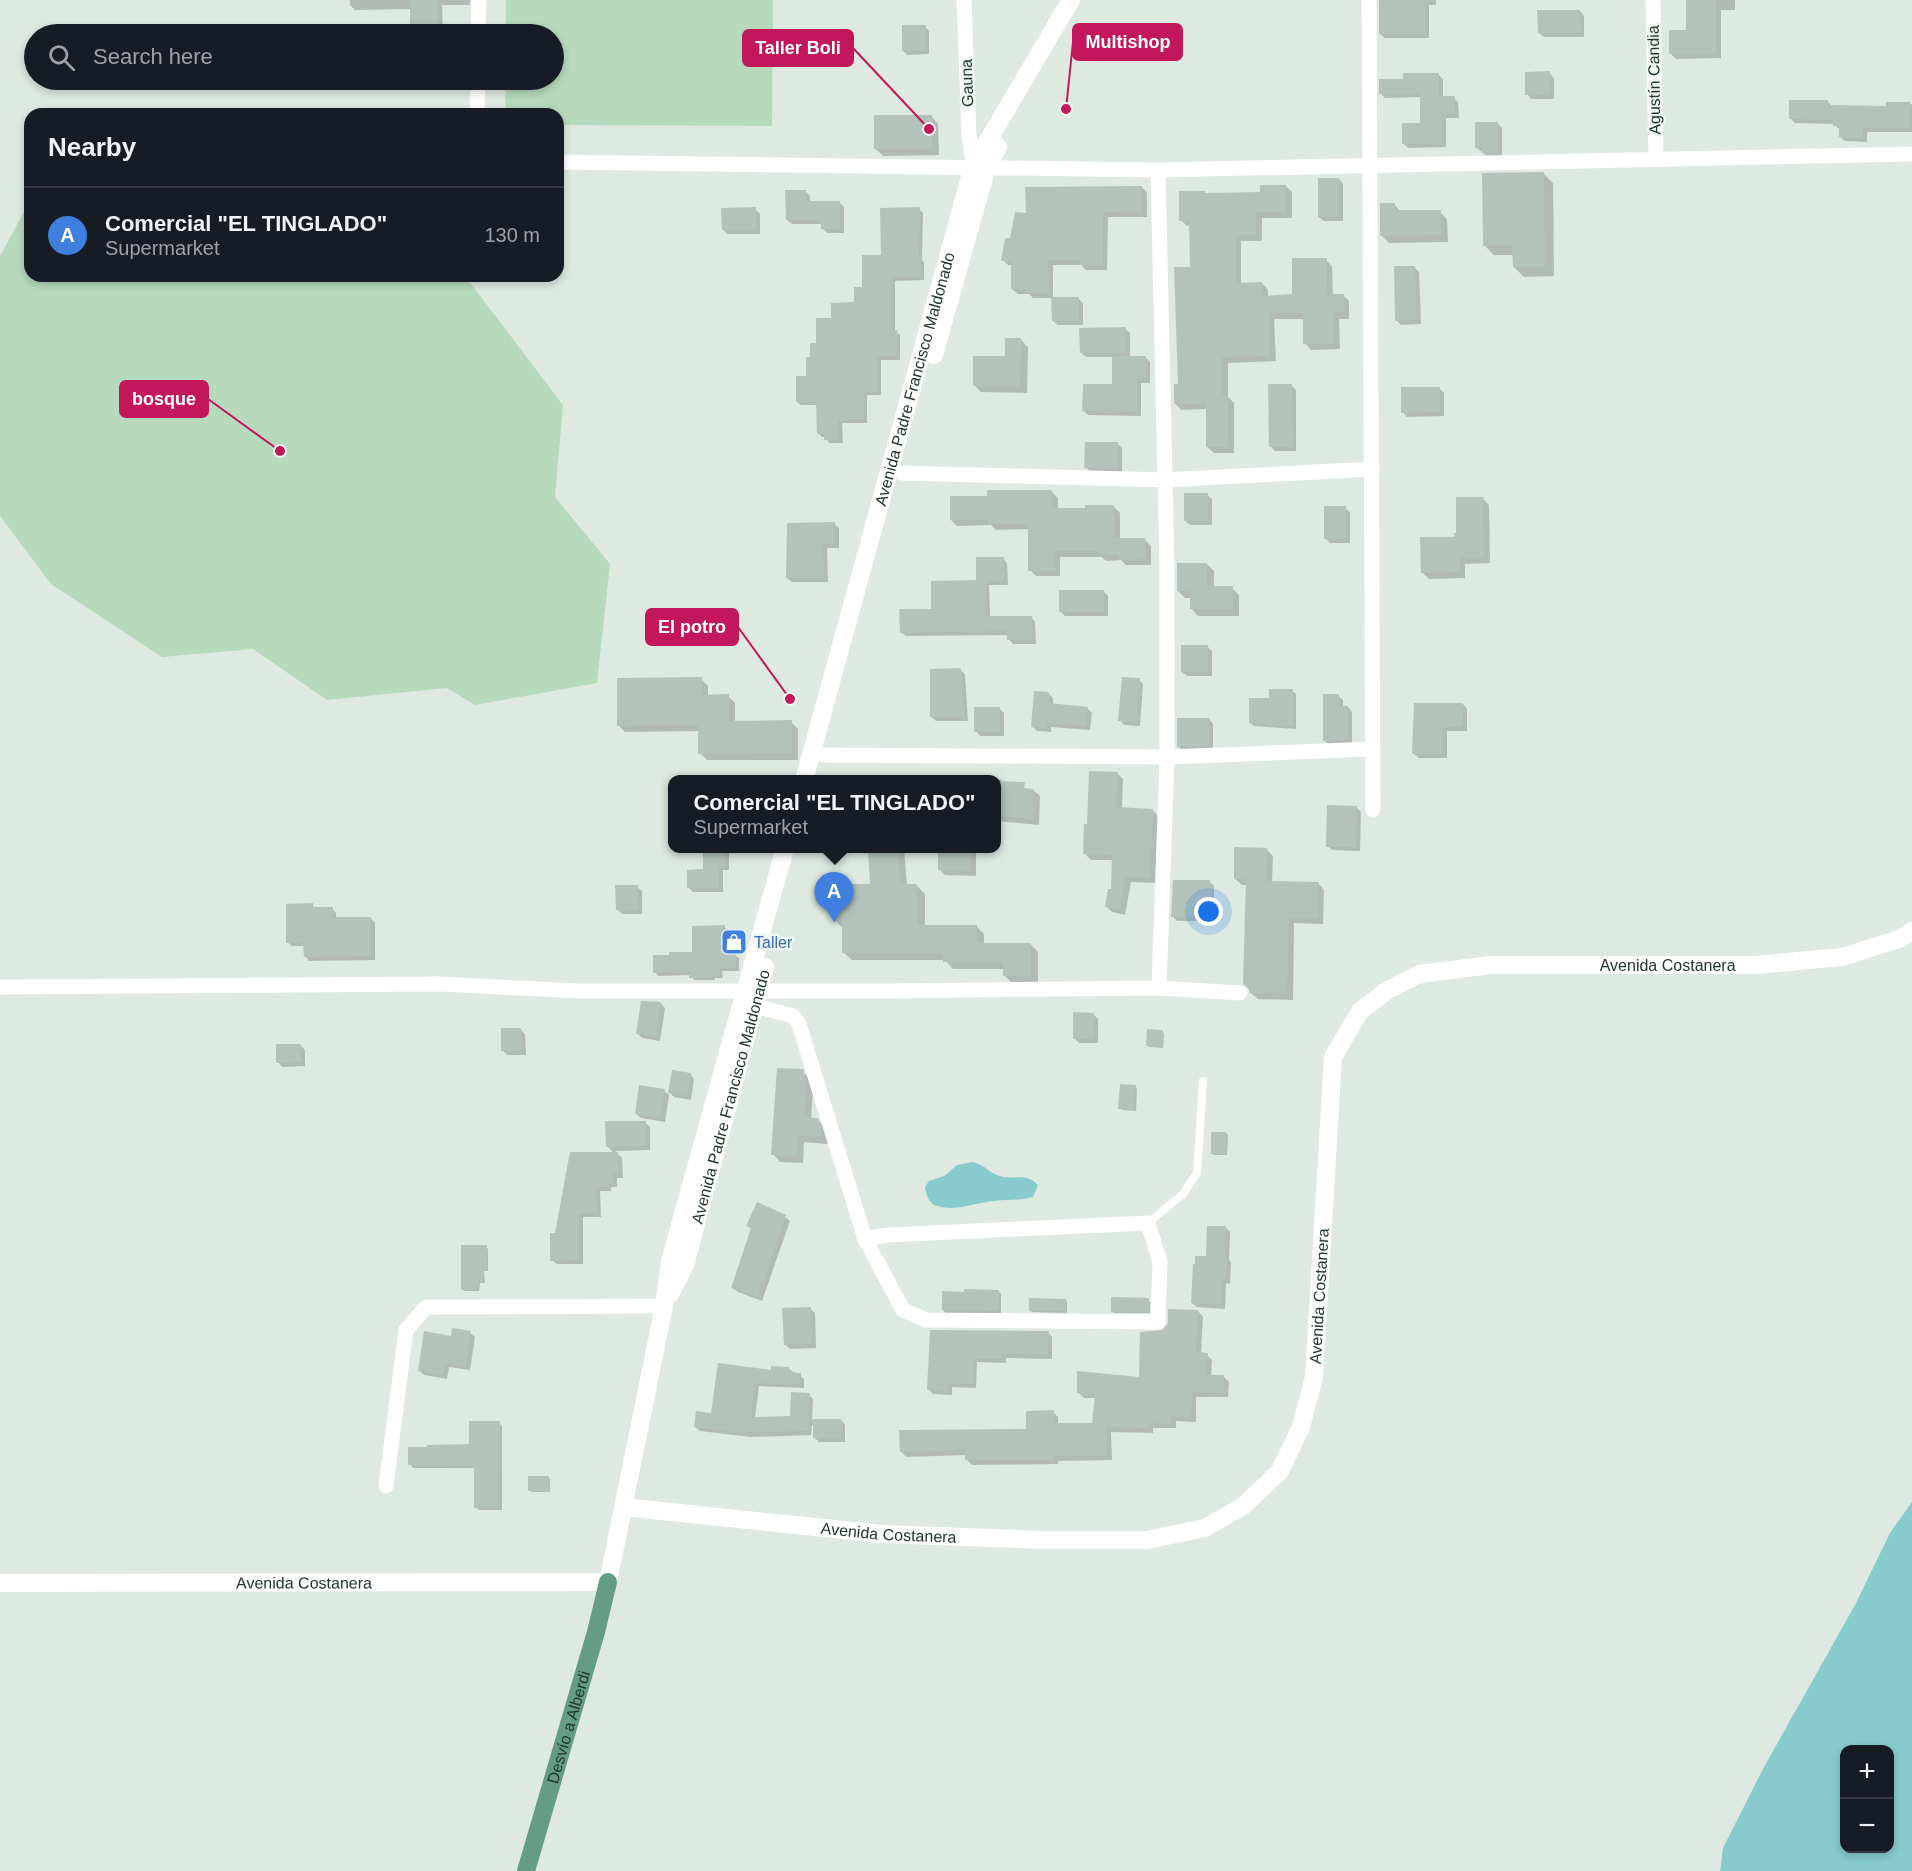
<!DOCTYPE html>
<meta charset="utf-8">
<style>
:root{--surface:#171b24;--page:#242831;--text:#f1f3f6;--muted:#9ea1a6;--line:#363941;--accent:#d93025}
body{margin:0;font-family:Helvetica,sans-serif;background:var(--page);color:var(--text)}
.controls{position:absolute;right:18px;bottom:18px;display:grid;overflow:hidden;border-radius:12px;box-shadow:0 3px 9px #0003}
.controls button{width:54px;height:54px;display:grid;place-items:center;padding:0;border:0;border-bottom:2px solid var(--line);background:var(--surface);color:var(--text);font:30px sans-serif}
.you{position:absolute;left:1209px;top:912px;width:21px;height:21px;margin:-15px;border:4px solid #fff;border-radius:50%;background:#1a73e8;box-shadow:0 0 0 9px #1a73e833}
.badge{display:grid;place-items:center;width:39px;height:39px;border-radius:50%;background:var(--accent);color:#fff;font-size:20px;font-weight:700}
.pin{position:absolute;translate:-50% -50px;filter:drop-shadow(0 2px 3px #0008)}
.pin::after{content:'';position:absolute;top:32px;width:21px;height:18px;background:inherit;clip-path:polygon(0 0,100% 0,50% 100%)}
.popup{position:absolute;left:668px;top:775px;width:333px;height:78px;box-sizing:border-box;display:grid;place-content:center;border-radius:12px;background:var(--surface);filter:drop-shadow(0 2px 4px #0005);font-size:20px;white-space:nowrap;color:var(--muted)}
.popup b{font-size:22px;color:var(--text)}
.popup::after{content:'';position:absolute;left:50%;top:100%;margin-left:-12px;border:12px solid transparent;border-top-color:var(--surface)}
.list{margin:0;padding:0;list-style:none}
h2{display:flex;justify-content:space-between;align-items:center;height:78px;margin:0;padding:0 24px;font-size:26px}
h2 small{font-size:20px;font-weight:400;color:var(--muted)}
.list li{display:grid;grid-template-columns:39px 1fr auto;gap:18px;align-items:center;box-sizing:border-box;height:96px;padding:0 24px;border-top:2px solid var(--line)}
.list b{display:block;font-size:22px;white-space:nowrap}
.list p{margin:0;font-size:20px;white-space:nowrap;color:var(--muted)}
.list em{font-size:20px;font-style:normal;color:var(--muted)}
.icon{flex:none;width:33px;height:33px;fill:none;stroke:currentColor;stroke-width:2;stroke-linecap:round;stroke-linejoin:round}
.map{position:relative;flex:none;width:1912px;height:1871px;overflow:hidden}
.search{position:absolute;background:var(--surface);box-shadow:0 3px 9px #0003;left:24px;top:24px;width:540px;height:66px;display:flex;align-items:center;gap:15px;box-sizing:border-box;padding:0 21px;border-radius:33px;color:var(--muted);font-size:22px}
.panel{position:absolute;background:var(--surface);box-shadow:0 3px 9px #0003;left:24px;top:108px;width:540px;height:174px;border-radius:18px}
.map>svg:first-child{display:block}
.green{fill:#b7d9bc}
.water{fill:#87cbcc;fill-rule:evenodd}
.shadow{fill:#0003}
.building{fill:#b3c3bb}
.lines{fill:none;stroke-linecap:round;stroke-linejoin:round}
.lane{stroke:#fff;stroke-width:8}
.street{stroke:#fff;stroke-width:15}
.secondary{stroke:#fff;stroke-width:18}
.primary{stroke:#649c86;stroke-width:18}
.labels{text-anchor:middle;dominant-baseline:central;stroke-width:5;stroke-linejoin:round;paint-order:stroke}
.street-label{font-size:16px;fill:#20372e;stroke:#eef6f1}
.shop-label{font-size:16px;fill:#366cbe;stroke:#eef6f1;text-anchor:start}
.leader{fill:none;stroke:#c2185b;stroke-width:2}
.callout-dot{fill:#c2185b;stroke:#eef6f1;stroke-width:2}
.callout{fill:#c2185b;stroke:#c2185b;stroke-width:2}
.callout-label{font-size:18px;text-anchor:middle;font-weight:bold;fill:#fff}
</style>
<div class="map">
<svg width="1912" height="1871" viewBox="0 0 1912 1871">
<rect width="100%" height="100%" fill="#dee9e2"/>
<!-- green -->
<path class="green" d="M506,0h267l-1,126 -214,-1v-11h-53l1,-34h48v-46h-48z
M30,201v75h435l98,129 -8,92 55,67 -13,119 -122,22 -28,-17 -120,12 -74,-51 -91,8 -111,-73 -51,-68v-260z"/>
<!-- water -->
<path class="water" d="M973,1162c11,2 18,13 30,15 14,2 24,-4 35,8l-5,12c-13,4 -26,2 -38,4 -19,1 -39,11 -58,5 -8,-2 -11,-11 -12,-19l4,-6 15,-5 13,-11z
M1912,1502v369h-192l3,-23 41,-81 91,-162 35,-72zM1844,1750h46v98h-46z"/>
<!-- shadow -->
<path class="shadow" d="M350,0h120v5h-28l1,29h-19v-3h-7l-5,-5v-17l-57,1 -5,-5z
M1380,0h56v5h-7v33h-44l-5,-4z
M1687,0h48v10h-14v48l-45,1 -5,-5 17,-23z
M1580,11l4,5v21h-40l-5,-4z
M925,27l4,4v23l-22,1 -4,-4z
M1549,73l5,5v21h-23l-4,-5z
M1438,74l5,5v19h11l4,4 1,16h-13v29l-38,1 -4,-4 18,-20v-27l-37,1 -4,-4 23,-14z
M1828,102l4,4 56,1 22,-4 2,2v27h-45v10l-22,-1 -5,-4v-7l-6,-6 -39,-1 -5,-5z
M931,116l7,8 1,31 -56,1 -7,-7z
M1497,123l5,5v29h-14l-11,-9z
M1543,173l10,10 1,93 -30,1 -10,-10v-12h-20l-10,-10z
M1339,179l4,5v37h-19l-5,-4z
M1286,186l6,6v26h-30v23h-21v43l21,-1 6,7v7l25,-2 33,-35 6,6 1,29h10l6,6v18h-10l1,30 -29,1 -6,-7v-24h-31l2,42 -48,2v34l6,6v50h-20l-7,-6v-38l-26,1 -6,-7 5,-17 11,-117v-43h-4l-6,-6 25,-26 56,-1z
M1142,187l5,6v24h-39l-1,53h-21l-5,-5h-28v34l25,-1 5,5v22h-25l-5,-4v-23h-20l-4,-4h-11l-6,-5v-24h-4l-5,-5 9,-20 16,-26z
M805,191l5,5v6h29l5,5v26h-17l-4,-4v-5h-31l-5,-4z
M1395,205l6,7h39l7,7 1,23 -59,1 -8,-8z
M755,209l5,5v20h-32l-5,-4z
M919,209l4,4 -1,47 2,2v18l-29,1v50l5,4v25h-19v35h-14v28h-25l1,20h-14l-3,-6h-4l-4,-4v-28h-17l-4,-3 11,-25 4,-18 21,-40 22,-15 27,-48z
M1414,267l5,5 2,52 -20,1 -5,-5z
M1125,329l5,4v25h16l4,4v21h-9v33l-53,-1 -4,-4 29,-25v-29h-27l-5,-4z
M1020,339l8,8 -1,46 -46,-1 -7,-7 32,-27z
M1291,385l5,5v61h-21l-5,-5z
M1440,389l4,4v23l-37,1 -4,-5z
M1118,444l4,4v25l-31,-1 -5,-5z
M1052,492l6,6v12l56,-3 6,6v27h25l6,6v19h-25l-5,-5 -15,1 -4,-4h-42v19h-24l-6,-6 -1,-41 -33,1 -5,-5 -34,1 -6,-6 38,-23z
M1207,494l5,5v26h-22l-5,-4z
M1483,499l6,6 1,58 -25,1v14l-36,1 -7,-7 34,-34z
M1345,508l5,4v31h-20l-5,-5z
M834,524l5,4v20h-12l1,34h-36l-5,-4z
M1003,558l4,5 1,22h-19l1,32h41l4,5 1,22h-23l-4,-5v-4l-103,1 -5,-4 77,-50z
M1207,564l7,7v17h18l7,7v21h-41l-7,-8v-10h-6l-7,-7z
M1103,591l5,5v20h-43l-4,-4z
M1208,647l4,4v25h-25l-5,-4z
M960,670l5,4 3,47h-32l-5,-5z
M701,679l7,7v10h20l7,7v19h56l7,7v31h-91l-7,-7v-22l-75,1 -7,-7z
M1139,680l4,4 -3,42 -16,-1 -4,-5z
M1292,691l4,3v35l-42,-3 -4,-3 21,-23z
M1049,694l4,4v7l34,3 5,5 -2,17 -39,-3v5l-14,-1 -4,-4z
M1338,696l5,4v7h5l4,5v32l-23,1 -4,-4z
M1463,704l4,5v22h-20v27h-28l-5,-4z
M999,709l5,4v23h-24l-4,-5z
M1209,719l4,5v26l-30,1 -5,-5z
M1117,773l6,6 -1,30 30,1 6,6 -2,67 -25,-1 -6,33 -13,-3 -6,-6 7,-15 1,-31h-23l-6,-6 4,-28z
M1000,779l6,7 27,4 7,6 -1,29 -43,-4v-41z
M1357,808l4,4 -1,39 -28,-1 -4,-4z
M704,848h25v22h-6v22h-30l-4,-4 15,-17z
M869,848h35l3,38h10l8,8v32h51l8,8v10h46l8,8v32h-25l-8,-8v-7h-52l-8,-9h-93l-9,-8v-23l-7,-8 35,-35z
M940,848h36v28l-31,-1 -6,-6z
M1266,849l7,7 -1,26 46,1 6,7 -1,34 -29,-1 -1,77 -35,-1 -7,-6 -4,-108h-5l-7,-6z
M1209,881l5,5v35h-37l-4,-4z
M637,887l5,4v23h-20l-5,-5z
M312,905l4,4h16l4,4v5h34l5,4v38l-66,1 -4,-5v-10h-13l-5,-4z
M724,927l4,3v13l4,4v7l7,4v13h-17l1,7h-8v2h-21l-3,-5 -33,1 -3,-4 39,-19z
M643,1002l18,2 4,4 -5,33 -18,-3 -4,-4z
M1093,1014l5,5v24h-19l-5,-5z
M521,1030l4,4 1,21h-19l-4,-4z
M1163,1032l1,2 -1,14 -14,-1 -1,-1z
M300,1045l5,5v16l-23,1 -4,-5z
M802,1071l7,7 4,12 -2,29h6l7,8 4,17 -24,-2 -1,21 -23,-1 -7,-8z
M690,1074l4,5 -3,21 -17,-3 -4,-4z
M1135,1087l2,2 -1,22 -14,-1 -2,-2z
M664,1091l5,4 -4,27 -24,-4 -5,-4z
M645,1122l5,5v23l-35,1 7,7 1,20h-6v9h-6v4h-11l1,26h-18v47h-26l-5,-4 4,-25 58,-82 -7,-7z
M1226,1133l2,2 -1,20h-13l-2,-2z
M785,1217l5,4 -28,80 -24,-9 -5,-4 19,-58 -4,-4z
M1226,1228l4,4 -1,28 2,3 -1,21 -4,-1 -1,26 -28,-2 -5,-4z
M486,1247l2,2v22h-4l1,12h-5l-1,8h-15l-2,-2z
M998,1291l3,3v19h-55l-3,-3z
M1065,1300l2,2v11l-35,-1 -2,-1z
M1148,1300l2,2v11h-36l-2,-2z
M810,1309l5,4 1,35 -26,1 -5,-5z
M1198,1311l5,6 -2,37 6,1 5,5 -1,16 13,1 5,5 -1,15h-32v25l-20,-1v7h-23v5l-42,-1 1,28 -54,1v3l-86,1 -5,-5v-5l-61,2 -5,-6 126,-21 26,-18 5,5v7h35l3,-26h-12l-5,-5 62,-14 23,-47z
M932,1331l116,1 4,5v22l-46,-1v5l-29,-1 -1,26 -24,-1v8l-19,-1 -4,-4z
M470,1333l5,4 -5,33 -21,-3 -2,12 -23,-4 -4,-4 32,-34z
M719,1365l54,6 15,-3 5,4 7,3 4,4v9l-45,-2 -4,32h37l17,-23 4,4 -1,21h29l4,5v17h-26l-4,-4 -1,-13h-2l-1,10 -60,2 -51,-6 -5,-4 17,-13z
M499,1423l3,3v84h-23l-3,-3 -1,-39h-62l-3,-4 61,-19z
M548,1477l2,2v13h-19l-1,-1z"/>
<!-- building -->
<path class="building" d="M410,0h28v26l-28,1z
M1379,0h46v34h-46z
M1686,0h30v54h-47v-24h17z
M1537,10h43l1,23h-43z
M902,25h24v26h-24z
M1550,71v24h-25v-23z
M1403,73h36v23h16v18h-13l1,30h-41v-21h18v-29h-41v-15h24z
M1789,100h39v5l58,1v-4h24v26h-47v10l-24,-1v-11h-6v-6l-44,-1z
M874,115h58v34h-58z
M1475,122h23v31h-16v-5h-7z
M1544,172l1,95h-32l-1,-22 -29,1 -1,-73z
M1318,178h21v39h-21z
M1260,185h26v27h-30v23h-20v48l26,-1 1,14 29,-2v-36h35v36h17v19h-11l1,31h-31v-31h-34l1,43 -48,1v38h6v52h-22v-43h-32v-20h4l-4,-117h16l-1,-46h-10v-30h26v2l55,-1z
M1142,186v27l-39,-1v53h-23v-5h-32l1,33h-23v-4h-15v-28h-10l4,-23h5l5,-26 11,1 -1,-26z
M785,190h21v11h34v28h-19v-9h-35z
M1380,203h15v7h46v25l-61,1z
M756,207v23h-34l-1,-22z
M920,207l-1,49h2v21l-29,1v52h5v26h-20l1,36h-14v28h-26l1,20h-15v-6h-7l-1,-32h-20v-26h10v-19h4v-14h6v-25h15v-15l23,-1v-15h8v-32h19l-1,-47z
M1394,266h21l2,54 -22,1z
M1051,297h28v24h-27z
M1126,327v26h-46l-1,-25z
M1005,338h16l-1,48h-47v-30h32z
M1112,356h34v23h-9v33l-55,-1 1,-27h29z
M1268,384h24l1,63h-24z
M1401,387h39v25l-39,1z
M1085,442h33v27l-34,-1z
M987,490h65l1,18h32v-3h29v33h31l1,21 -27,1v-5h-20l-1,-4h-44l1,20h-27v-47h-40v-4h-38v-24h37z
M1184,493h24v28h-24z
M1456,497h27l1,61h-24v14l-39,1 -1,-36h35l-1,-4h2z
M1324,506h22v33h-22z
M835,522v22h-12l1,34h-38l1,-55z
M976,557h28v24h-18v35h46v24h-25v-9l-107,2 -1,-24h32v-28l45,-1z
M1177,563h30v23h26v23h-43v-18h-13z
M1059,590h45v22h-45z
M1181,645h27v27h-27z
M961,668l3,49h-34v-48z
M702,677v18l27,-1v27l63,-1v33l-94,1v-29l-81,1v-48z
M1122,677l18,1 -4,44 -18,-1z
M1269,689h24v37h-24v-3h-20v-25h20z
M1034,691l15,1v11l39,4 -2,19 -39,-3v6l-16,-2z
M1323,694h16v12h9v34l-25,1z
M1414,703h49v24h-20v27h-31z
M974,707h26v25h-26z
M1177,718h32v28l-32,1z
M1089,771l29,1 -2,35 37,2 -3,69 -25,-1 -5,33 -15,-3 3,-18h3l1,-34 -29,-1 1,-30h3z
M996,781l29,1 -1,6 10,1 -1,30 -37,-3z
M1327,805l30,1 -1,41h-30z
M1234,847l33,1 -1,33 53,1 -1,36h-29l-2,76 -37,-1 -2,-5 -5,-4 3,-105h-12z
M703,849h22v17h-6v22h-32v-18l16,-1z
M868,849h30l2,35h17v41h60v18h54v33h-28v-14h-60v-9h-101v-31h-8v-38h36z
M938,849h33l-1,22 -32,-1z
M1173,880h37v37h-39z
M615,885h23v25h-22z
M313,903v4h20v10h38v39l-67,1 -1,-15 -17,1v-39z
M725,925v17h4v11h7v15h-16v8h-8v2h-23v-6l-36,1v-18h16v-3h23v-26z
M641,1001l20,1 -5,35 -20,-3z
M1073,1012l21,1v26h-21z
M501,1028h20l1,23h-21z
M1147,1029l16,1 -1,17 -16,-1z
M276,1044h25v18l-25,1z
M777,1068l26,1 4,13 -3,35 14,1 4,13 -1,6 -23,-1 -2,21 -25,-2z
M672,1070l19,3 -4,23 -19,-3z
M1120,1084l16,1 -2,25 -16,-1z
M639,1085l26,4 -5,29 -25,-4z
M605,1121h41v25l-40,1z
M1211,1132h15v22h-15z
M570,1152h48l1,22h-6v9h-6v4h-11l1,26 -18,1v46l-29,1v-28h5z
M757,1202l29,13 -28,82 -27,-9 20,-60 -5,-2z
M1207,1226h19l-1,31h2l-1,23 -4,-1 -1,26 -30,-2 2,-39h2v-8h11z
M461,1245h26v25h-4v12l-4,-1 -2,9h-16z
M964,1289l35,1v21l-57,-1v-19l22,1z
M1111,1297l38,1v14h-38z
M1029,1298l37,1v12h-37z
M811,1307l1,37 -28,1 -2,-37z
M1168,1309l30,1 -2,42 12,1 -2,22h18v18l-32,-1 -1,25h-20v7l-22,-1v5l-42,-1v29h-53v4h-89v-10l-65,2 -1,-22 127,-1v-18l28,-1v13h38l3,-29 -18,-1v-22l62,6 1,-45 23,-2 5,-7z
M452,1328l19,3 -5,36 -21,-4 -2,12 -25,-4 6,-40 27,5z
M930,1330l119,1 -1,24 -46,-1v5h-29v25h-25v7l-21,-1z
M718,1363l53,7v-4l18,1v5l12,1 -1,11 -45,-1 -4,34 39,-1 1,-24 19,1 -2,38 -61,1v2l-53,-7 2,-16 15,2z
M813,1419h28v19h-28z
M469,1421h31l-1,87h-25v-42l-66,-1v-18h19v-2l42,-1z
M528,1476h21v15h-21z"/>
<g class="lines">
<!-- lane -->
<path class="lane" d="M1148,1223l35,-29 14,-21 6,-92"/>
<!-- street -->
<path class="street" d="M964,0l5,134 4,32
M1369,0l4,810
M1653,0l3,159
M478,34l1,-34
M477,114l1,-34
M558,162l600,8 754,-16
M1158,170l9,398v189l-8,231
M901,473l264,7 207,-11
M824,755l343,2 206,-8
M0,987l440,-3 139,7h311l269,-3 81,5
M755,1006l38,10 6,8 66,215 38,71 23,10 232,2 2,-60 -12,-39 -261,12 -22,4
M386,1486l20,-156 20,-23 238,-1"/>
<!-- secondary -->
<g class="secondary">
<path d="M934,355l53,-188 11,-20"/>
<path id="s1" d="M804,780l169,-614 98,-166"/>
<path id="s2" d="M670,1294l15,-29 80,-298"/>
<path id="s3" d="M623,1507l259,27 162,6h103l58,-12 38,-22 37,-35 21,-44 13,-50 19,-320 27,-46 28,-21 31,-16 72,-9h264l87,-8 57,-18 13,-8"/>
<path id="s4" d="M0,1583l608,-1 56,-276 6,-45 115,-413"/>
</g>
<!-- primary -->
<path class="primary" id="s5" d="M526,1871l70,-239 12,-50"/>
</g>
<!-- icons -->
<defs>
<g id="shop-square" transform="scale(1.35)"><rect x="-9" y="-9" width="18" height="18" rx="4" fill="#3f7fe0" stroke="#eef6f1"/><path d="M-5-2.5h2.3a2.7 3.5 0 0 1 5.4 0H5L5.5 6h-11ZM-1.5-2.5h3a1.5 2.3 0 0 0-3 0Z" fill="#fff"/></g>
</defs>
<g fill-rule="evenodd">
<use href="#shop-square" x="734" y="942"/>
</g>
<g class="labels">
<!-- street labels -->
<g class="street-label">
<text transform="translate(1654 80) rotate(-91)">Agustín Candia</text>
<text transform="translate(967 83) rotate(-92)">Gauna</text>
<text stroke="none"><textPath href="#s1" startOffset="416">Avenida Padre Francisco Maldonado</textPath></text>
<text stroke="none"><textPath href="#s3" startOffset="1473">Avenida Costanera</textPath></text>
<text stroke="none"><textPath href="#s2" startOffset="207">Avenida Padre Francisco Maldonado</textPath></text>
<text stroke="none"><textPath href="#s3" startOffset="861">Avenida Costanera</textPath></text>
<text stroke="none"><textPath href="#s3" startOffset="267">Avenida Costanera</textPath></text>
<text stroke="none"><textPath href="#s4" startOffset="304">Avenida Costanera</textPath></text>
<text stroke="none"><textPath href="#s5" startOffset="150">Desvío a Alberdi</textPath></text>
</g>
<!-- shop labels -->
<g class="shop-label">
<text x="754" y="942">Taller</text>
</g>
</g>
<!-- callouts -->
<path class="leader" d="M1066 109L1073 42M929 129L853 48M280 451L208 399M790 699L738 627"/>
<g class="callout-dot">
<circle cx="1066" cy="109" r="6"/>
<circle cx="929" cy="129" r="6"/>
<circle cx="280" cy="451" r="6"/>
<circle cx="790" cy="699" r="6"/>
</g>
<g class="callout">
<rect x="1073" y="24" width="109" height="36" rx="6"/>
<rect x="743" y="30" width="110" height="36" rx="6"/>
<rect x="120" y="381" width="88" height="36" rx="6"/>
<rect x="646" y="609" width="92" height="36" rx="6"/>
</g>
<g class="callout-label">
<text x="1128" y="48">Multishop</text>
<text x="798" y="54">Taller Boli</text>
<text x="164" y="405">bosque</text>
<text x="692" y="633">El potro</text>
</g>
</svg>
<div class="controls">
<button>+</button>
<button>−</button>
</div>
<div class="you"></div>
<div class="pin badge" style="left:834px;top:922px;background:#3f7fe0">A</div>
<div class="popup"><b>Comercial &quot;EL TINGLADO&quot;</b>Supermarket</div>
<div class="search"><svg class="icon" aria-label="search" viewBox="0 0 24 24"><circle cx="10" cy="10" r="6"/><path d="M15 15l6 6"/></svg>Search here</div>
<section class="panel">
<h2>Nearby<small></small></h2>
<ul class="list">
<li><span class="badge" style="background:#3f7fe0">A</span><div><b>Comercial &quot;EL TINGLADO&quot;</b><p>Supermarket</p></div><em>130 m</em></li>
</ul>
</section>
</div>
